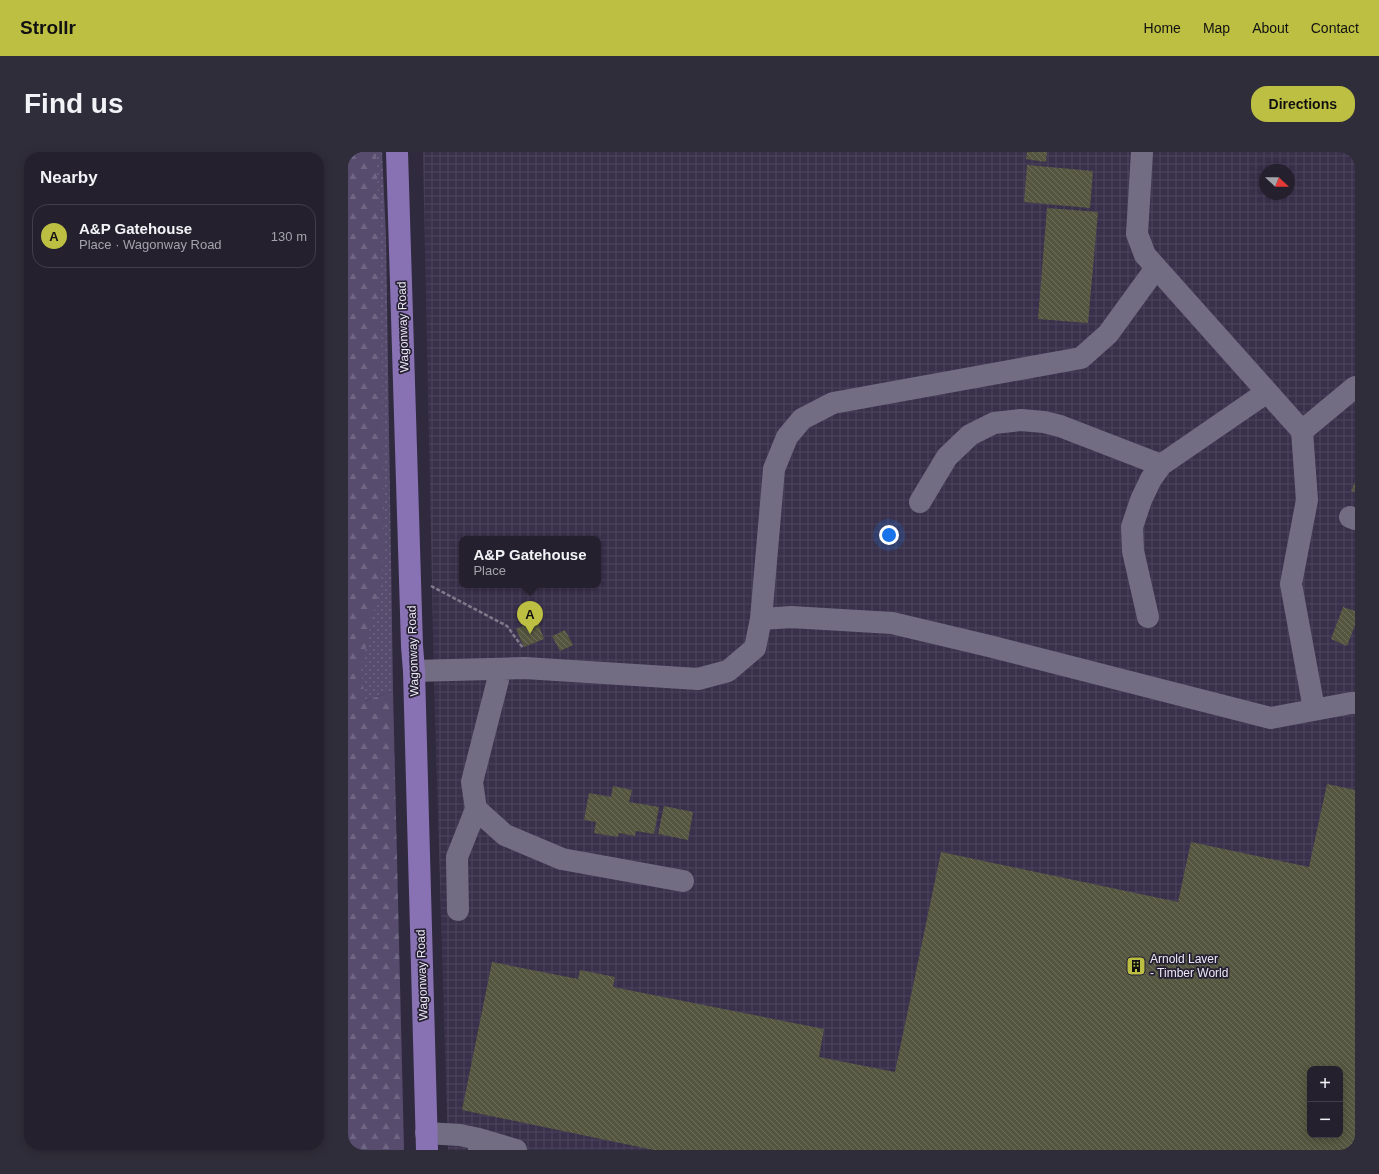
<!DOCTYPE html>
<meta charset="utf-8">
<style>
:root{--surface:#24202e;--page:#302d3a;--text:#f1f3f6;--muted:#a3a3aa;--line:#413e4a;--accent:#bdbf43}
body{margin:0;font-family:Arial,sans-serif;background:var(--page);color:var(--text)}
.controls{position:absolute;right:12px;bottom:12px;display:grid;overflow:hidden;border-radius:8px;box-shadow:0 2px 10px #0003}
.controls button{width:36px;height:36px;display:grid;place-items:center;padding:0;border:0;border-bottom:1px solid var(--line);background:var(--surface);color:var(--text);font:20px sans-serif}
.compass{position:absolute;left:911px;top:12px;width:36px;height:36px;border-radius:50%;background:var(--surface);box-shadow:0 2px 10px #0003;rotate:112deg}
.you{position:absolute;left:541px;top:383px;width:14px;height:14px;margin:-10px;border:3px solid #fff;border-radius:50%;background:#1a73e8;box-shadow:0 0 0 6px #1a73e833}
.badge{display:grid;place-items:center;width:26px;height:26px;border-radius:50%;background:var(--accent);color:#111;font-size:13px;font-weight:700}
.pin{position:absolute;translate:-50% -33px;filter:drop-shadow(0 1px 2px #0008)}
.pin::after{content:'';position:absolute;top:21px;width:14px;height:12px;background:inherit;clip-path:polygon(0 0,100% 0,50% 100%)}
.popup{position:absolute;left:111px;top:384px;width:142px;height:52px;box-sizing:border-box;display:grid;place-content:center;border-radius:8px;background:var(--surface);filter:drop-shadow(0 1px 3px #0005);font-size:13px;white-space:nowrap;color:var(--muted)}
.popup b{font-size:15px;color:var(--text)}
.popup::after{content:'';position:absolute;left:50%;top:100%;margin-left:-8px;border:8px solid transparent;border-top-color:var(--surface)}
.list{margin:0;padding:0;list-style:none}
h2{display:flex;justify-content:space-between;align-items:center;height:52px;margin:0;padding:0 16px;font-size:17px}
h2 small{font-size:13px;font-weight:400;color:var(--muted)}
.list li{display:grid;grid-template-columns:26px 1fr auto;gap:12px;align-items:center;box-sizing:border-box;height:64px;margin:0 8px 8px;padding:0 8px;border:1px solid var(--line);border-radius:16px}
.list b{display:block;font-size:15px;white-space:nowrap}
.list p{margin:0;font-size:13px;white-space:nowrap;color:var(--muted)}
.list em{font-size:13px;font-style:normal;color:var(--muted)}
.map{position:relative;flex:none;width:1007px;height:998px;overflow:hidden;border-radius:16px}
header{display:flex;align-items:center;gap:24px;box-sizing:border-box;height:56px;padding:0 20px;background:var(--accent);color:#111}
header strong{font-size:19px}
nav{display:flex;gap:22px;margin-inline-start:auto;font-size:14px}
.intro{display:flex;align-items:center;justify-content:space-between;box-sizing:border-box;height:96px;padding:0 24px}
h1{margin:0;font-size:28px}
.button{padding:10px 18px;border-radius:16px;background:var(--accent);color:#111;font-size:14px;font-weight:700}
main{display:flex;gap:24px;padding:0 24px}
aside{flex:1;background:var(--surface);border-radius:16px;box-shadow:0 2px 10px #0003}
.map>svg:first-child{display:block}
.industrial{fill:url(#industrial-grid);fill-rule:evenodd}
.grass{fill:url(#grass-dots)}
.forest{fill:url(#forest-firs)}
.building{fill:url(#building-back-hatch);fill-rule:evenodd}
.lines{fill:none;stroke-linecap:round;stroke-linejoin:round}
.path{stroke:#807b8c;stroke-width:2.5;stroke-dasharray:4 2;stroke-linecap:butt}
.minor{stroke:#736d84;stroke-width:22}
.major{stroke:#8872b4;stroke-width:22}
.labels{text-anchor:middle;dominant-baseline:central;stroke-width:3.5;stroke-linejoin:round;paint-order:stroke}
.street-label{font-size:12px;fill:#ede9f6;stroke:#262033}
.poi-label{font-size:12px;fill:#ede9f6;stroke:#262033;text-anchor:start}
</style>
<header>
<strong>Strollr</strong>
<nav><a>Home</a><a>Map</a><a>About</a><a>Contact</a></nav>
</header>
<div class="intro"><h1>Find us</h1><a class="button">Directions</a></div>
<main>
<aside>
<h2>Nearby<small></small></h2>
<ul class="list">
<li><span class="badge">A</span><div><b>A&amp;P Gatehouse</b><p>Place · Wagonway Road</p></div><em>130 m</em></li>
</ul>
</aside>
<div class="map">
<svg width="1007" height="998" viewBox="0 0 1007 998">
<defs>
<pattern id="industrial-grid" width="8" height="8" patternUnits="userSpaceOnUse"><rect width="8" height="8" fill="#39314b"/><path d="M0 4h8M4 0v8" fill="none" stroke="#4c455d"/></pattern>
<pattern id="grass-dots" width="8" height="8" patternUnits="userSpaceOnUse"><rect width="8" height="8" fill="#574c6e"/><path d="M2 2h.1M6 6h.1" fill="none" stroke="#6f6683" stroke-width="1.8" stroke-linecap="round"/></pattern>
<pattern id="forest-firs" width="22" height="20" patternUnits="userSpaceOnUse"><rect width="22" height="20" fill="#574c6e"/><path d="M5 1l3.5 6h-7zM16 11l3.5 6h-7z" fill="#6f6683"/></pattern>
<pattern id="building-back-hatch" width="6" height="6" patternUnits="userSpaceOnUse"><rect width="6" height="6" fill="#54563f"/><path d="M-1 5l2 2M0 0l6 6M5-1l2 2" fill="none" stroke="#6d6e5b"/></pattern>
</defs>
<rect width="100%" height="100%" fill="#302a3e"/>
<!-- industrial -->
<path class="industrial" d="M75,0h932v998h-907l-14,-467zM917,18h24v24h-24zM114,387h136v46h-136zM962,917h30v66h-30z"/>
<!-- grass -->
<path class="grass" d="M0,0h34l4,85 7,454 -45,16z"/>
<!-- forest -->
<path class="forest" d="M0,0h28l4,84 4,281 -2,58 -21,94 4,32 28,-10 11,459h-56z"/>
<!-- building -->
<path class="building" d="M679,0h20l-1,10 -20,-3z
M679,13l66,6 -3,37 -66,-6z
M699,56l51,4 -10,111 -50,-4z
M1007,330v10l-4,-1z
M995,455l12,4v14l-8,21 -16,-7z
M189,468l7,19 -20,8 -8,-18z
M217,478l8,15 -13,6 -8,-15z
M979,632l28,6v360h-701l-192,-40 30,-148 86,17 2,-9 35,7 -2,10 211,42 -5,28 76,15 46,-220 237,50 13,-60 118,25zM962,917h30v66h-30z
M265,634l19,4 -3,12 30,5 -5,27 -18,-3 -1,5 -16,-3 -1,4 -24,-4 2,-11 -12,-2 5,-27 22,4z
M316,654l29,6 -5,28 -30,-6z"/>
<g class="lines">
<!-- path -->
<path class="path" d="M83,434l76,40 16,22"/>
<!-- minor -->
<path class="minor" d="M794,0l-5,82 8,21 157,176 5,69 -16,84 23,125
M954,279l53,-44
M572,350l27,-45 23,-22 24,-12 27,-3 23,2 16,4 101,39
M1002,365l5,2
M800,465l-15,-66 -1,-24 9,-27 10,-21 10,-14 106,-73
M413,467l30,-2 101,6 97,23 282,72 80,-15h4
M151,517l-1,11 -26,102 4,27 29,26 57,24 121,22
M66,519l111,-3 173,11 30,-8 27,-23 6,-29 13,-150 13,-32 15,-18 31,-16 248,-45 27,-24 48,-66
M110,758l-1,-53 19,-48
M78,981l34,2 19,4v11
M131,987l37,11"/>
<!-- major -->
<path class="major" d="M49,0l15,494 2,25 13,479"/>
</g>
<!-- icons -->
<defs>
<g id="building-square" transform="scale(1)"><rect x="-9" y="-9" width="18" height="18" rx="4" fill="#bdbf43" stroke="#262033"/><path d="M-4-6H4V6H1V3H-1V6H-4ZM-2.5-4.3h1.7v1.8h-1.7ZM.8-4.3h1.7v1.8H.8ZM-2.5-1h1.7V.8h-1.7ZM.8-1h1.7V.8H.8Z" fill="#111"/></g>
</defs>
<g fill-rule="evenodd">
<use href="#building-square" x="788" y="814"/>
</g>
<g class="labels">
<!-- street labels -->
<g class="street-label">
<text transform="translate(55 175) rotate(-92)">Wagonway Road</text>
<text transform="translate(65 499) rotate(-92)">Wagonway Road</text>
<text transform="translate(74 823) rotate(-92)">Wagonway Road</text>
</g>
<!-- poi labels -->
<g class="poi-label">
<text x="802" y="807">Arnold Laver<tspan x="802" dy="14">- Timber World</tspan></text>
</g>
</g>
</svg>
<div class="controls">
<button>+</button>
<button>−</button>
</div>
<svg class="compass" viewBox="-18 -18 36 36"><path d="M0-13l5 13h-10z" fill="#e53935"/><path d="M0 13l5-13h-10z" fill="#a3a3aa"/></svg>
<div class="you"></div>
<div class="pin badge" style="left:182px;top:482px">A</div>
<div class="popup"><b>A&amp;P Gatehouse</b>Place</div>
</div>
</main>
